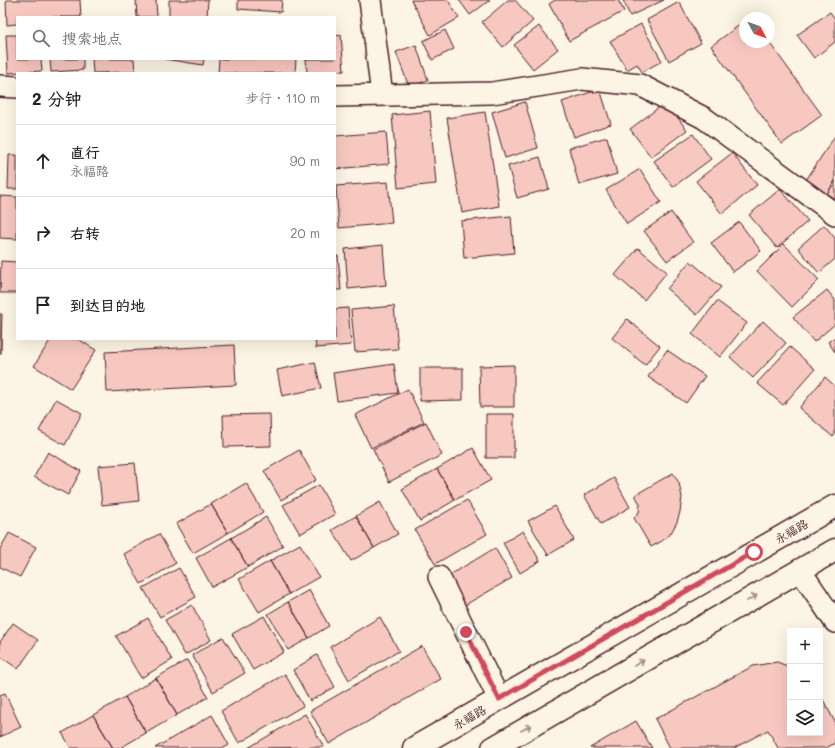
<!DOCTYPE html>
<html lang="zh">
<meta charset="utf-8">
<style>
:root{--surface:#fff;--page:#f2f2f2;--text:#222;--muted:#767676;--line:#e0e0e0}
body{margin:0;font-family:Mali,"LXGW WenKai TC",sans-serif;background:var(--page);color:var(--text)}
.controls{position:absolute;right:12px;bottom:12px;display:grid;overflow:hidden;border-radius:0px;box-shadow:0 4px 16px #0002}
.controls button{width:36px;height:36px;display:grid;place-items:center;padding:0;border:0;border-bottom:1px solid var(--line);background:var(--surface);color:var(--text);font:20px sans-serif}
.compass{position:absolute;left:739px;top:12px;width:36px;height:36px;border-radius:50%;background:var(--surface);box-shadow:0 4px 16px #0002;rotate:131deg}
.stop{position:absolute;width:12px;height:12px;margin:-9px;border:3px solid #d1495b;border-radius:50%;background:#fff}
.stop.end{background:#d1495b;border-color:#fff;box-shadow:0 1px 4px #0008}
.list{margin:0;padding:0;list-style:none}
h2{display:flex;justify-content:space-between;align-items:center;height:52px;margin:0;padding:0 16px;font-size:17px}
h2 small{font-size:13px;font-weight:400;color:var(--muted)}
.list li{display:grid;grid-template-columns:26px 1fr auto;gap:12px;align-items:center;box-sizing:border-box;height:72px;padding:0 16px;border-top:1px solid var(--line)}
.list b{display:block;font-size:15px;white-space:nowrap}
.list p{margin:0;font-size:13px;white-space:nowrap;color:var(--muted)}
.list em{font-size:13px;font-style:normal;color:var(--muted)}
.icon{flex:none;width:22px;height:22px;fill:none;stroke:currentColor;stroke-width:2;stroke-linecap:round;stroke-linejoin:round}
.map{position:relative;flex:none;width:835px;height:748px;overflow:hidden}
.search{position:absolute;background:var(--surface);box-shadow:0 4px 16px #0002;left:16px;top:16px;width:320px;height:44px;display:flex;align-items:center;gap:10px;box-sizing:border-box;padding:0 14px;border-radius:0px;color:var(--muted);font-size:15px}
.panel{position:absolute;background:var(--surface);box-shadow:0 4px 16px #0002;left:16px;top:72px;width:320px;height:268px;border-radius:0px}
.map>svg:first-child{display:block}
.building{fill:#f7c8c0;stroke:#4a1f2b}
.lines{fill:none;stroke-linecap:round;stroke-linejoin:round}
.minor-casing{stroke:#4a1f2b;stroke-width:24}
.tertiary-casing{stroke:#4a1f2b;stroke-width:25}
.minor{stroke:#fcf5e5;stroke-width:21}
.tertiary{stroke:#fcf5e5;stroke-width:22}
.oneway{stroke:#a38a88}
.route{stroke:#d1495b;stroke-width:5}
.labels{text-anchor:middle;dominant-baseline:central;stroke-width:3;stroke-linejoin:round;paint-order:stroke}
.street-label{font-size:12px;fill:#4a1f2b;stroke:#fcf5e5}
</style>
<div class="map">
<svg width="835" height="748" viewBox="0 0 835 748">
<rect width="100%" height="100%" fill="#fcf5e5"/>
<filter id="ink" filterUnits="userSpaceOnUse"><feTurbulence type="fractalNoise" baseFrequency=".025" numOctaves="2"/><feDisplacementMap in="SourceGraphic" scale="8" xChannelSelector="R" yChannelSelector="G"/><feConvolveMatrix kernelMatrix="1 2 1 2 8 2 1 2 1" color-interpolation-filters="sRGB"/></filter>
<g filter="url(#ink)">
<!-- building -->
<path class="building" d="M6,0h74l1,17h-64v7l-10,1z
M136,0h20l1,17h-20z
M169,0h39l-1,17h-38z
M238,0h44l-1,12 -43,-3z
M411,0h37l11,18 -29,17z
M459,0h31l-20,15z
M508,0h7l18,21 -30,26 -21,-25z
M555,0h63l6,11 -55,30 -20,-37z
M623,0h41l-34,16z
M679,2l22,41 -32,18 -22,-41z
M830,12l5,7v23l-21,16 -17,-23z
M745,21v21h24l53,73 -40,29 -71,-98z
M641,24l21,37 -20,11 -5,-8 -10,6 -17,-29z
M539,26l19,23 -25,20 -19,-24z
M445,30l9,19 -22,11 -9,-19z
M6,35h11v24h24l1,12 -34,2z
M341,35l3,36 -37,2 -1,-14h29v-23z
M416,45l12,35 -19,7 -13,-35z
M50,59h33v11l-32,2z
M92,59h42l1,13 -42,1z
M164,59h40l-1,6z
M219,59h77l-1,14h-77z
M600,89l11,35 -37,13 -12,-35z
M525,102l13,46 -33,10 -13,-46z
M666,102l21,28 -36,27 -21,-28z
M430,111l6,73 -38,4 -6,-73z
M485,112l14,94 -37,7 -15,-95z
M386,132l3,32 -54,5v-33z
M693,134l18,25 -38,28 -19,-26z
M835,136v45l-8,13 -21,-14z
M607,137l10,37 -38,11 -10,-37z
M732,153l25,32 -35,29 -26,-33z
M9,155h8v34h-9z
M540,157l9,32 -32,9 -9,-32z
M640,169l21,33 -34,22 -21,-34z
M835,181v18l-8,-5z
M388,182l4,41 -53,5 -3,-42z
M780,189l28,32 -31,27 -28,-33z
M0,196l17,1v42l-17,-1z
M671,212l22,30 -26,19 -23,-30z
M511,216l3,37 -50,5 -3,-37z
M739,222l22,29 -28,21 -22,-29z
M824,225l11,13v21l-16,14 -21,-25z
M784,244l35,36 -27,27 -35,-36z
M383,245l3,40 -38,4 -3,-40z
M638,248l29,24 -23,28 -29,-25z
M335,256h3l3,34h-6z
M1,261l16,1v31h-17z
M690,261l31,26 -24,28 -30,-26z
M827,290l8,10v24l-21,18 -21,-25z
M717,301l30,22 -27,34 -28,-23z
M394,306l4,43 -43,3 -4,-42z
M348,308l3,37 -35,3 -1,-9h20v-30z
M0,314h2l-1,40h-1z
M627,319l33,27 -15,19 -33,-27z
M763,321l23,22 -33,35 -23,-21z
M835,337v15l-7,-10z
M51,339h27l18,11 -25,39 -37,-23z
M234,345l2,40 -129,7 -2,-40z
M790,347l25,22 -32,36 -26,-22z
M667,350l38,26 -19,27 -38,-26z
M315,362l6,26 -39,8 -5,-26z
M394,364l4,29 -61,8 -4,-28z
M514,365v42h-34l-1,-41z
M420,368h43v32l-43,1z
M825,377l10,9v48l-2,3 -34,-29z
M408,389l16,33 -53,26 -16,-33z
M56,399l26,14 -17,32 -26,-14z
M270,414l1,32 -47,1 -1,-32z
M486,414h28v44h-28z
M426,422l16,33 -53,27 -16,-33z
M473,448l18,32 -36,20 -18,-31z
M299,450l17,30 -35,20 -17,-29z
M48,452l33,19 -13,24 -34,-18z
M135,463l4,38 -37,4 -4,-39z
M437,469l18,31 -35,21 -18,-32z
M673,473l6,10 3,14 -2,15 -3,10 -6,11 -9,8 -11,6 -17,-29 5,-6 1,-8 -5,-9z
M614,478l16,29 -29,17 -17,-29z
M246,483l17,29 -35,21 -17,-29z
M319,485l16,29 -35,20 -17,-29z
M467,500l20,34 -52,30 -20,-34z
M380,502l18,32 -24,14 -18,-32z
M211,504l17,29 -35,20 -17,-29z
M555,506l19,34 -26,15 -20,-34z
M356,516l18,32 -23,13 -19,-31z
M266,517l17,29 -35,21 -17,-29z
M523,531l17,30 -20,12 -17,-30z
M9,533l27,14 -16,30 -20,-10v-18z
M159,534l17,29 -35,21 -17,-30z
M231,538l17,29 -36,20 -16,-29z
M300,544l19,33 -30,17 -19,-33z
M495,548l17,30 -47,27 -17,-29z
M270,561l19,33 -30,18 -20,-33z
M179,568l17,29 -36,20 -17,-29z
M309,590l20,36 -20,12 -21,-36z
M288,602l21,36 -21,12 -20,-36z
M192,605l19,35 -26,15 -20,-35z
M264,616l20,36 -31,18 -21,-36z
M380,617l19,34 -50,29 -19,-33z
M148,618l24,42 -31,18 -25,-42z
M13,623l25,17 -20,29 -18,-13v-14z
M223,637l22,36 -32,19 -21,-37z
M422,646l19,33 -112,65 -19,-33z
M317,655l18,32 -25,14 -17,-31z
M187,660l21,37 -31,18 -21,-37z
M777,662l13,5v66h30v-39l15,28v21l-9,5h-48l-10,-18 -34,18h-64l-15,-29 98,-53z
M285,674l18,32 -64,37 -18,-32z
M156,678l21,37 -31,18 -21,-36z
M5,693l16,34 -21,10v-42z
M125,697l21,36 -26,15h-7l-20,-33z
M305,714l19,33 -76,1z
M93,715l20,33h-42l-9,-15z
M212,715l17,30 -5,3h-69z
M636,721l16,27h-62z"/>
<g class="lines">
<!-- minor casing -->
<g class="minor-casing">
<path id="minor" d="M370,0l12,95
M0,86l17,1
M335,96l157,-3 90,-14 58,6 64,33 131,96
M800,570l35,52
M439,577l60,122"/>
</g>
<!-- tertiary casing -->
<g class="tertiary-casing">
<path id="tertiary" d="M414,748l421,-242
M493,748l342,-198"/>
</g>
<!-- minor -->
<use href="#minor" class="minor"/>
<!-- tertiary -->
<use href="#tertiary" class="tertiary"/>
</g>
<!-- one-way arrows -->
<defs><path id="oneway-shaft" d="M-6 0H5M1.5-3L5.5 0L1.5 3" fill="none" stroke-width="1.6" stroke-linecap="round" stroke-linejoin="round"/></defs>
<g class="oneway">
<use href="#oneway-shaft" transform="translate(752 598) rotate(-30)"/>
<use href="#oneway-shaft" transform="translate(639 663) rotate(-30)"/>
<use href="#oneway-shaft" transform="translate(526 728) rotate(-30)"/>
</g>
</g>
<g class="lines" filter="url(#ink)">
<!-- route -->
<path class="route" d="M466,632l33,67 255,-147"/>
</g>
<g class="labels">
<!-- street labels -->
<g class="street-label">
<text transform="translate(791 531) rotate(-30)">永福路</text>
<text transform="translate(469 717) rotate(-30)">永福路</text>
</g>
</g>
</svg>
<div class="controls">
<button>+</button>
<button>−</button>
<button><svg class="icon" aria-label="layers" viewBox="0 0 24 24"><path d="M12 4l9 5-9 5-9-5zM3 14l9 5 9-5"/></svg></button>
</div>
<svg class="compass" viewBox="-18 -18 36 36"><path d="M0-13l5 13h-10z" fill="#e53935"/><path d="M0 13l5-13h-10z" fill="#767676"/></svg>
<div class="stop" style="left:754px;top:552px"></div>
<div class="stop end" style="left:466px;top:632px"></div>
<div class="search"><svg class="icon" aria-label="search" viewBox="0 0 24 24"><circle cx="10" cy="10" r="6"/><path d="M15 15l6 6"/></svg>搜索地点</div>
<section class="panel">
<h2>2 分钟<small>步行 · 110 m</small></h2>
<ul class="list">
<li><svg class="icon" aria-label="ahead" viewBox="0 0 24 24"><path d="M12 20V5M6 11l6-6 6 6"/></svg><div><b>直行</b><p>永福路</p></div><em>90 m</em></li>
<li><svg class="icon" aria-label="right" viewBox="0 0 24 24"><path d="M7 20v-9h11M14 6l5 5-5 5"/></svg><div><b>右转</b></div><em>20 m</em></li>
<li><svg class="icon" aria-label="arrive" viewBox="0 0 24 24"><path d="M6 21V4h12l-3 4 3 4H6"/></svg><div><b>到达目的地</b></div></li>
</ul>
</section>
</div>
